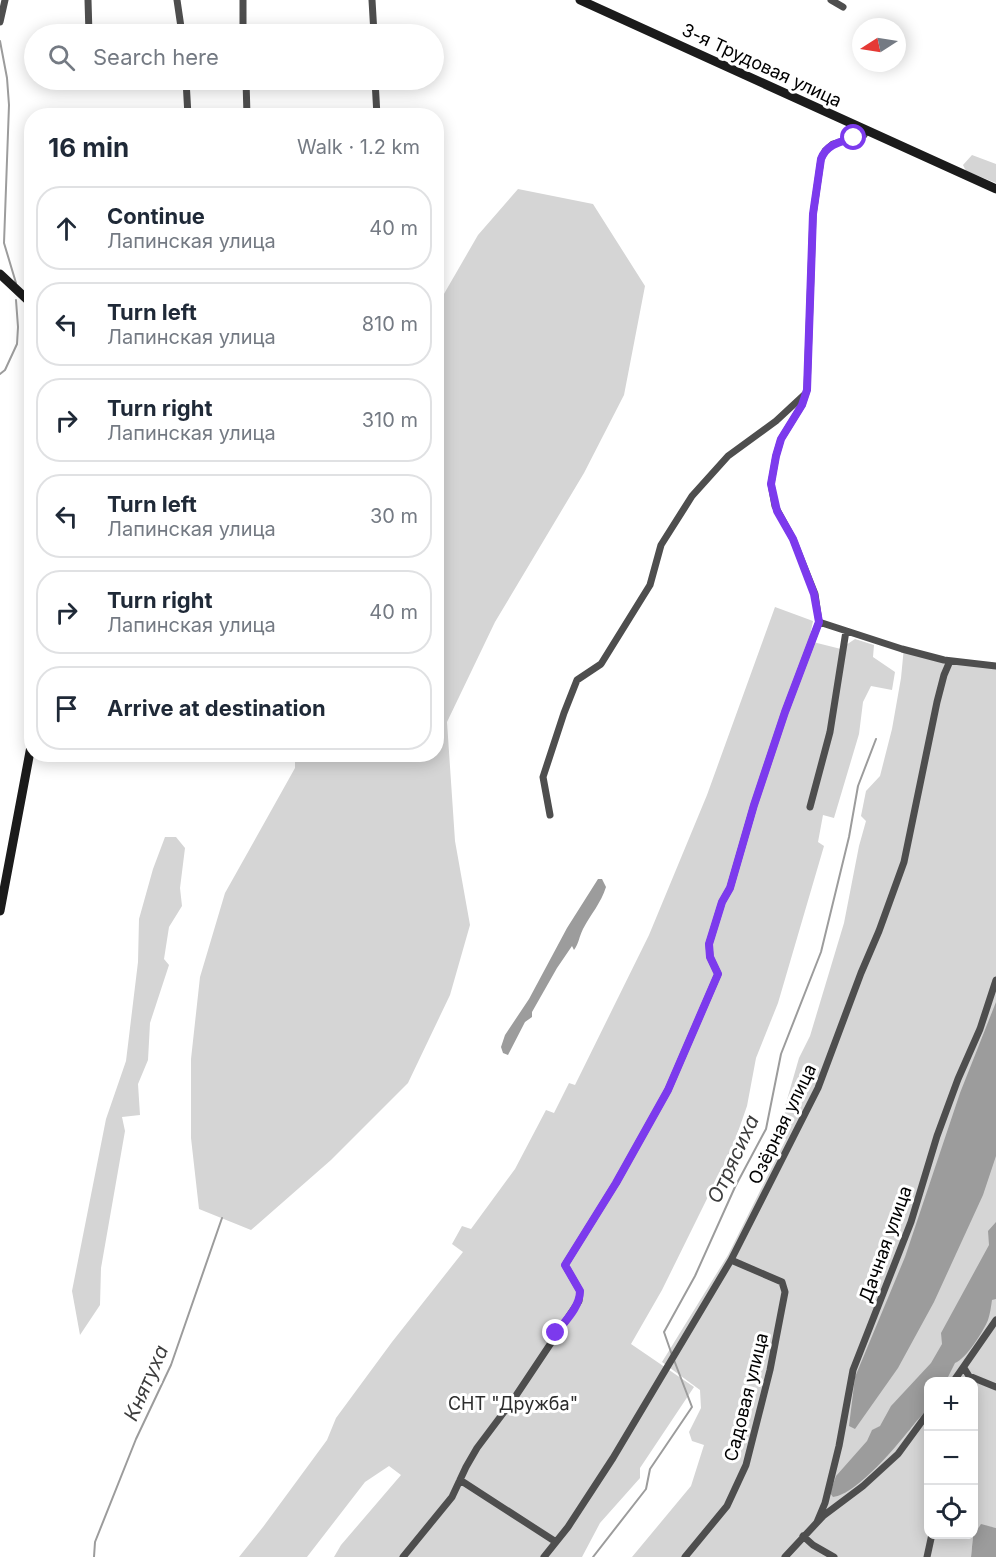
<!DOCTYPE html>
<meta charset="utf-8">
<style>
:root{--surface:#fff;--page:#f6f6f7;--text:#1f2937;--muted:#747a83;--line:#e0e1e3}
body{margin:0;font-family:Inter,sans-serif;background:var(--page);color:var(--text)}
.controls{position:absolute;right:18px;bottom:18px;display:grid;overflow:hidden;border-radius:12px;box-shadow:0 3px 15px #0003}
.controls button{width:54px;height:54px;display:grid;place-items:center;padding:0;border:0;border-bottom:2px solid var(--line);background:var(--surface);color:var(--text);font:30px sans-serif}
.compass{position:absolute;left:852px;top:18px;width:54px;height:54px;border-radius:50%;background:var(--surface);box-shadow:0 3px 15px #0003;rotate:258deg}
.stop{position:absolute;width:18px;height:18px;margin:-14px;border:4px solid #7c3aed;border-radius:50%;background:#fff}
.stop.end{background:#7c3aed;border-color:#fff;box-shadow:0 2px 6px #0008}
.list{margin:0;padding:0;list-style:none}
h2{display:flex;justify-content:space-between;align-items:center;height:78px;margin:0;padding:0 24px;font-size:26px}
h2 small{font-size:20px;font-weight:400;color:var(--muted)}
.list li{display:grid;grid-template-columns:39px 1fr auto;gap:18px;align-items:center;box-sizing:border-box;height:84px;margin:0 12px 12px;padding:0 12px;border:2px solid var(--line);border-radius:24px}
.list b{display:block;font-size:22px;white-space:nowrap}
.list p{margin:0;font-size:20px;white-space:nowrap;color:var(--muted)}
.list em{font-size:20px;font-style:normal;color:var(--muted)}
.icon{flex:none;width:33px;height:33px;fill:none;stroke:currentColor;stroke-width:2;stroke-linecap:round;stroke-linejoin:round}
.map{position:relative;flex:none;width:996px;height:1557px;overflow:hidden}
.search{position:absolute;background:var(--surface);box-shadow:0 3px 15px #0003;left:24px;top:24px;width:420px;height:66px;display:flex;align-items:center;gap:15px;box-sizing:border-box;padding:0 21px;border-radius:33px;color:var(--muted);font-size:22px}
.panel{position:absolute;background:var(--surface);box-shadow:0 3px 15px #0003;left:24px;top:108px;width:420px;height:654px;border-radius:24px}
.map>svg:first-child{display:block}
.green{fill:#d5d5d5;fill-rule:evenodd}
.water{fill:#9c9c9c}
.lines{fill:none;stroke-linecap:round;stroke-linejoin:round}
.stream{stroke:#9c9c9c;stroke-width:2}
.street{stroke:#4e4e4e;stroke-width:7}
.secondary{stroke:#1b1b1b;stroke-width:9}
.route{stroke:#7c3aed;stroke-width:8}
.labels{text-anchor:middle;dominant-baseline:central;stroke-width:6;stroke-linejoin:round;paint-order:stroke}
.street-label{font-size:18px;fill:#000;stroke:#fff}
.park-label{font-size:18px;fill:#2c2c2c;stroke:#fff}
.water-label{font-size:20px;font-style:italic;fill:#3d3d3d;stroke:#fff}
</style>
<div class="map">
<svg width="996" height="1557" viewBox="0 0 996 1557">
<rect width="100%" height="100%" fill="#fff"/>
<!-- green -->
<path class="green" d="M972,155l24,9v19l-30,-12 -3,-6z
M518,189l75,15 52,82 -21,109 -40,78 -89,149 -48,100 8,119 15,84 -20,70 -42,88 -77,77 -80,70 -52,-21 -8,-71v-79l9,-82 25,-84 70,-125v-13l141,-1 1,-448 41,-71z
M775,607l38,14 -4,20 36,9 1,-5 9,-6 19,6 -1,12 22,15 -3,18 -21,-4 -8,16 -4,32 -25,84 -11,-3 -5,27 6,4 -46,157 -22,55 -9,48 -14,40 -71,144 -31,54 63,43 -54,81v10l-40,45 -18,34h-248l7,-12 60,-70 -12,-9 -24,16 -58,75h-68l24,-30 64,-87 9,-22 56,-76 71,-90 -11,-8 10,-18 9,3 44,-60 31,-59 8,3 15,-30 6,2 74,-150 58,-140z
M904,647l44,12 48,4v865l-15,-3 -8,11 -2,21h-339l59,-71 13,-41 -12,-4 -3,-9 12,-24 -1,-18 -38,-28 66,-107 58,-116 -8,-4 7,-23 -1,-2 15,-52 11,-22 34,-113 15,-77 7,-25 -5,-5 5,-25 14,-15 12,-47 9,-51zM928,1382h46v152h-46z
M165,837h11l9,11 -5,40 2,18 -13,21 -5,32 5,6 -19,58 -2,37 -10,24 2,31 -18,2 3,14 -24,137 -1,37 -20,30 -8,-44 34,-172 20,-58 12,-99 1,-43 14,-50z"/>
<!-- water -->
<path class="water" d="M598,879h4l4,8c-5,16 -15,27 -23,42 -4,8 -4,14 -9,21l-2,-4 -15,22 -25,44v5l-7,5 -17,33 -5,-2 -2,-6 4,-12 24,-36 38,-71z
M996,1002v154l-13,39 -49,107 -36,66 -43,61 -6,-3 6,-49 50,-120 55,-164z
M996,1222v77l-4,1c-1,7 -2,14 -4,20 -5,12 -22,39 -33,43l-9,18 -18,1c0,6 2,16 0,23 -1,6 -9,13 -13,18 -16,20 -57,71 -82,74l-3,-4 6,-17 31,-35 5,-11 8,-4 11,-20 40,-43 11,-19 -1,-11 48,-88 -1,-14z
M981,1524l15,4v29h-25l2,-21z"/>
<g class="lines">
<!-- stream -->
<path class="stream" d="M0,41l7,37 2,27 -5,138 12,40
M0,374l5,-4 12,-26 1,-17 -2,-27
M672,1355l-8,-23 31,-56 40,-89 31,-58 15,-75 40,-102 28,-115 9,-51 18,-47
M94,1557l1,-15 41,-103 35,-74 51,-147
M593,1557l53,-68 4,-20 42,-62 -18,-47"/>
<!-- street -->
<path class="street" d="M88,0l1,34
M177,0l5,34
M243,0v34
M372,0l2,34
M831,0l12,7
M0,22l5,-22
M186,80l2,36
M246,80l1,36
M375,80l2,36
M819,622l83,27 42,11 52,6
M810,807l20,-75 16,-101
M550,815l-7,-38 21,-64 13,-33 24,-16 49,-79 11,-40 31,-49 36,-40 48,-35 28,-26
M964,1368l5,8 27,11
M953,1382l43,-62
M460,1480l96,62
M817,1522l8,-19 14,-57 14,-76 58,-148 26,-86 21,-57 22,-50 16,-49
M803,1536l10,9 21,12
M403,1557l49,-60 14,-30 11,-19 36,-48 66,-99 1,-10 -15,-26 51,-82 52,-93 50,-116 -8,-17 -1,-13 13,-42 8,-14 24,-83 31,-93 34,-90 -4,-28 -22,-55 -18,-33 -4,-22 5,-28 5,-17 21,-34 5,-15 6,-175 8,-56 4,-8 8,-7 31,-9 2,-3
M544,1557l24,-30 45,-69 118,-198 87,-172 43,-115 18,-42 25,-69 33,-160 7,-27 6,-14
M685,1557l42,-51 19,-41 24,-95 15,-78 -3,-10 -51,-22
M785,1557l38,-41 40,-30 35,-32 30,-41
M927,1557l5,-23"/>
<!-- secondary -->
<path class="secondary" d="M580,0l416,189
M0,274l32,30
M0,911l32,-170"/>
</g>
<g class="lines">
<!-- route -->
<path class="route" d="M556,1333c9,-12 24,-26 24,-42l-15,-26 51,-82 52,-93 50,-116 -8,-17 -1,-13 13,-42 8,-14 24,-83 31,-93 34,-90 -5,-28 -21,-55 -16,-28 -6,-27 5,-28 5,-17 21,-34 5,-15 6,-176 8,-55c6,-15 19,-17 33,-21"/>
</g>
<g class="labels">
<!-- street labels -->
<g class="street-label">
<text transform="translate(762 65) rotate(25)">3-я Трудовая улица</text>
<text transform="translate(782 1124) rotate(-64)">Озёрная улица</text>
<text transform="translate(885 1244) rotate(-70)">Дачная улица</text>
<text transform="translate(746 1397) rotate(-76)">Садовая улица</text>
</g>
<!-- park labels -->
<g class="park-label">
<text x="513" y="1403">СНТ "Дружба"</text>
</g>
<!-- water labels -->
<g class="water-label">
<text transform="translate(733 1159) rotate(-65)">Отрясиха</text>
<text transform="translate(146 1383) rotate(-66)">Княтуха</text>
</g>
</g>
</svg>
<div class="controls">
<button>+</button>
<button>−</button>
<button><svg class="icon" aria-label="locate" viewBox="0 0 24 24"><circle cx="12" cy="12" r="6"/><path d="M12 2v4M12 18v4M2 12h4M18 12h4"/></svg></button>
</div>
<svg class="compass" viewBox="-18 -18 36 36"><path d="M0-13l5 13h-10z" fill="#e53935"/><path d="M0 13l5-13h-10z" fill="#747a83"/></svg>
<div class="stop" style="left:854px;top:138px"></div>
<div class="stop end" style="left:556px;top:1333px"></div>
<div class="search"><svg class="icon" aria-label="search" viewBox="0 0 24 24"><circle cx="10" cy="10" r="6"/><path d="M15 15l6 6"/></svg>Search here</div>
<section class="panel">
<h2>16 min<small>Walk · 1.2 km</small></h2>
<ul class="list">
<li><svg class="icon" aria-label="ahead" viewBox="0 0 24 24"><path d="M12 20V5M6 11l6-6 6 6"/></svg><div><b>Continue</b><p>Лапинская улица</p></div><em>40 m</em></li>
<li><svg class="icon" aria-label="left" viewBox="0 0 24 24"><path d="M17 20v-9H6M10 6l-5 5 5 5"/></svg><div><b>Turn left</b><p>Лапинская улица</p></div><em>810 m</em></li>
<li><svg class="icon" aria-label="right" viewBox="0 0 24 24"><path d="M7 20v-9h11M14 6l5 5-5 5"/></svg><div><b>Turn right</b><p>Лапинская улица</p></div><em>310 m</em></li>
<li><svg class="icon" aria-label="left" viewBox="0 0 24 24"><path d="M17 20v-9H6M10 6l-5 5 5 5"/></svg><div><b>Turn left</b><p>Лапинская улица</p></div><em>30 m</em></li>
<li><svg class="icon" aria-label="right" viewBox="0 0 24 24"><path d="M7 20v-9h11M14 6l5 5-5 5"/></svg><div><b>Turn right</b><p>Лапинская улица</p></div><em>40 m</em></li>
<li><svg class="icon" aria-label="arrive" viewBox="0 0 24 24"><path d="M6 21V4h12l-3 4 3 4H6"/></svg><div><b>Arrive at destination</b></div></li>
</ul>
</section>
</div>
